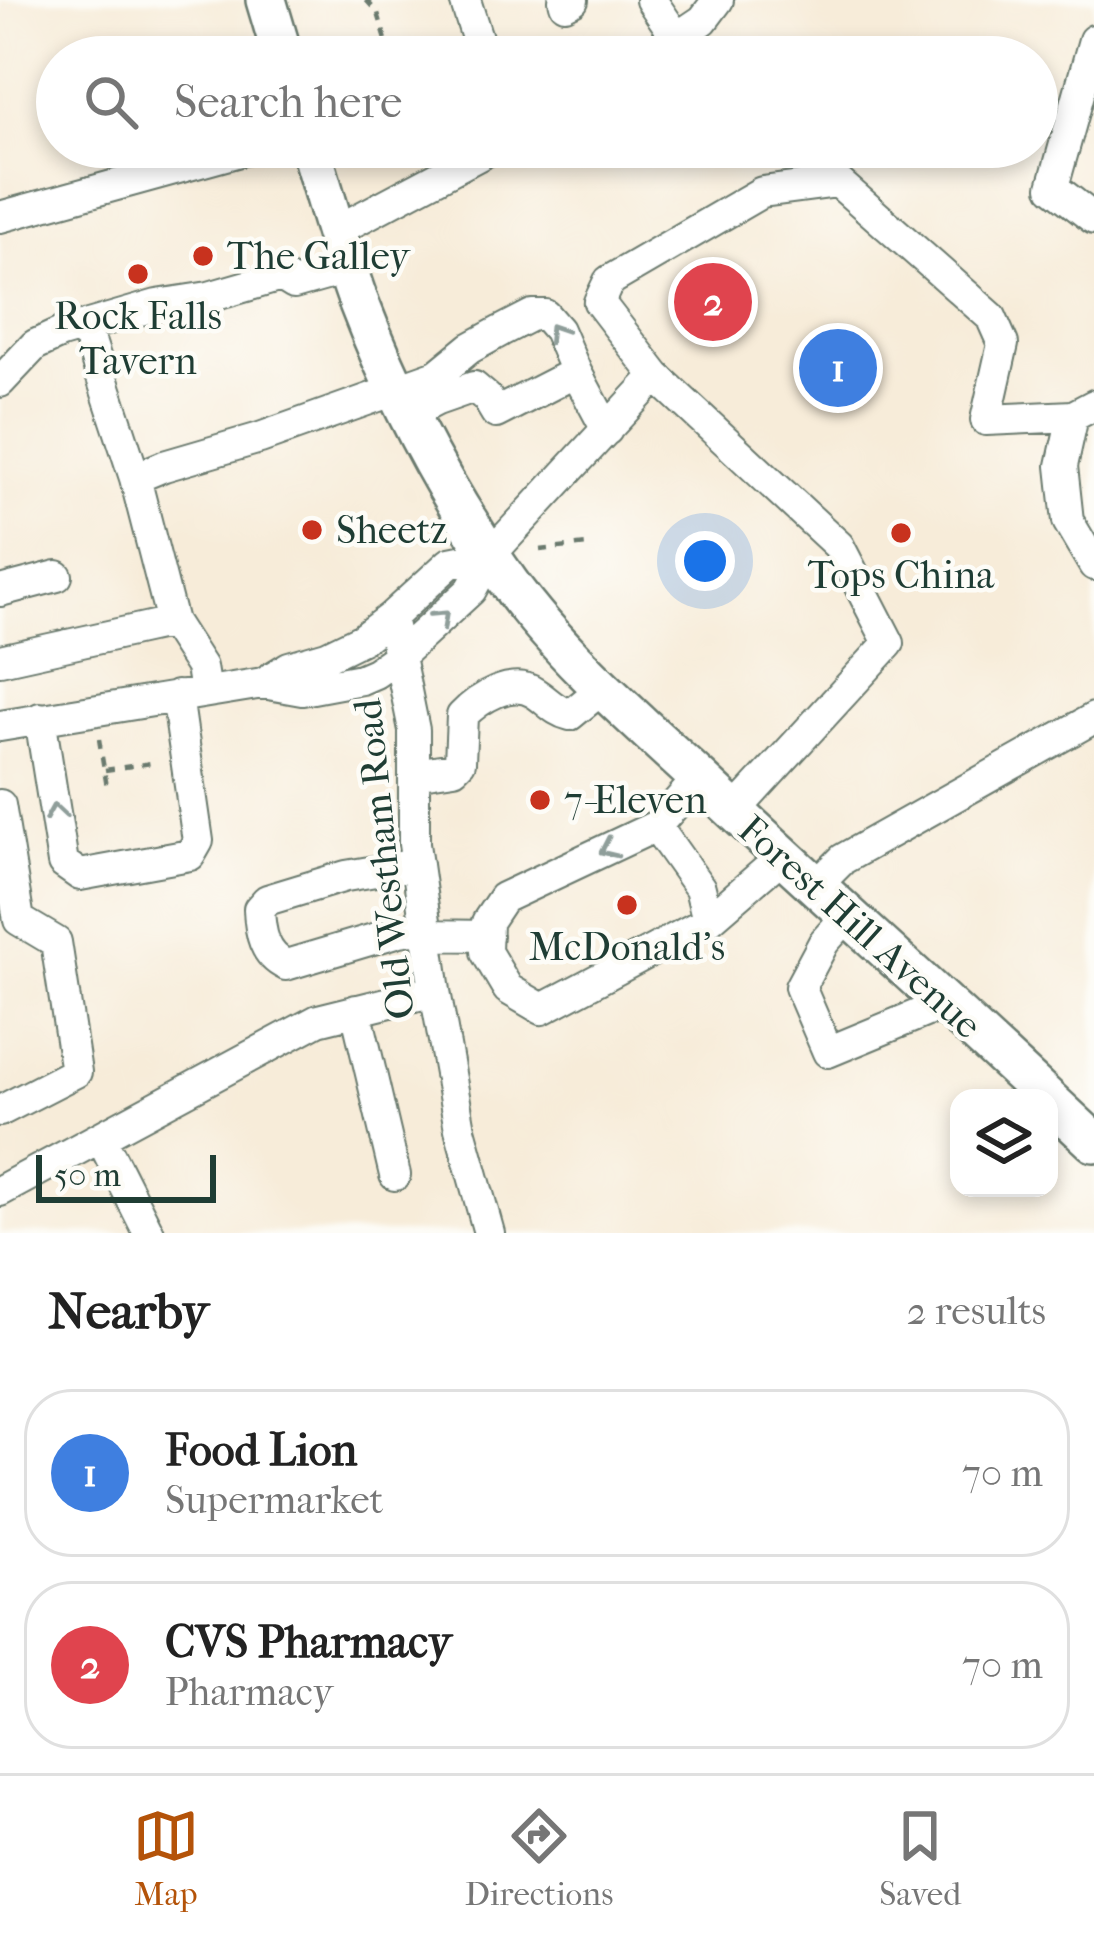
<!DOCTYPE html>
<style>
:root{--surface:#fff;--page:#f2f2f2;--text:#222;--muted:#767676;--line:#e0e0e0;--accent:#b45309}
body{margin:0;font-family:"IM FELL French Canon",serif;background:var(--page);color:var(--text)}
.controls{position:absolute;right:36px;bottom:36px;display:grid;overflow:hidden;border-radius:24px;box-shadow:0 6px 18px #0003}
.controls button{width:108px;height:108px;display:grid;place-items:center;padding:0;border:0;border-bottom:3px solid var(--line);background:var(--surface);color:var(--text);font:60px sans-serif}
.scale{position:absolute;left:36px;bottom:30px;width:180px;box-sizing:border-box;padding-left:12px;border:6px solid #1f3d34;border-top:0;font-size:33px;line-height:42px;white-space:nowrap;color:#1f3d34;-webkit-text-stroke:9px #fdfcf7;paint-order:stroke}
.you{position:absolute;left:705px;top:561px;width:42px;height:42px;margin:-30px;border:9px solid #fff;border-radius:50%;background:#1a73e8;box-shadow:0 0 0 18px #1a73e833}
.badge{display:grid;place-items:center;width:78px;height:78px;border-radius:50%;background:var(--accent);color:#fff;font-size:39px;font-weight:700}
.pin{position:absolute;translate:-50% -50%;border:6px solid #fff;box-shadow:0 3px 12px #0006}
.list{margin:0;padding:0;list-style:none}
h2{display:flex;justify-content:space-between;align-items:center;height:156px;margin:0;padding:0 48px;font-size:51px}
h2 small{font-size:39px;font-weight:400;color:var(--muted)}
.list li{display:grid;grid-template-columns:78px 1fr auto;gap:36px;align-items:center;box-sizing:border-box;height:168px;margin:0 24px 24px;padding:0 24px;border:3px solid var(--line);border-radius:48px}
.list b{display:block;font-size:45px;white-space:nowrap}
.list p{margin:0;font-size:39px;white-space:nowrap;color:var(--muted)}
.list em{font-size:39px;font-style:normal;color:var(--muted)}
.icon{flex:none;width:66px;height:66px;fill:none;stroke:currentColor;stroke-width:2;stroke-linecap:round;stroke-linejoin:round}
.map{position:relative;flex:none;width:1094px;height:1233px;overflow:hidden}
.search{position:absolute;background:var(--surface);box-shadow:0 6px 18px #0003;left:36px;right:36px;top:36px;height:132px;display:flex;align-items:center;gap:30px;box-sizing:border-box;padding:0 42px;border-radius:66px;color:var(--muted);font-size:45px}
.sheet{height:540px;background:var(--surface)}
nav{display:flex;justify-content:space-around;align-items:center;box-sizing:border-box;height:168px;border-top:3px solid var(--line);background:var(--surface);font-size:33px;color:var(--muted)}
nav a{display:grid;justify-items:center;gap:6px}
nav .on{color:var(--accent)}
.map>svg:first-child{display:block}
.lines{fill:none;stroke-linecap:round;stroke-linejoin:round}
.minor-casing{stroke:#6b7a6e;stroke-width:34}
.major-casing{stroke:#6b7a6e;stroke-width:44}
.path{stroke:#6b7a6e;stroke-width:4.5;stroke-dasharray:9 9;stroke-linecap:butt}
.minor{stroke:#fff;stroke-width:30}
.major{stroke:#fff;stroke-width:39}
.oneway{stroke:#8f9e9a}
.poi-dot{fill:#c8321e;stroke:#fdfcf7;stroke-width:4.5}
.labels{text-anchor:middle;dominant-baseline:central;stroke-width:9;stroke-linejoin:round;paint-order:stroke}
.poi-label{font-size:39px;fill:#1f3d34;stroke:#fdfcf7;text-anchor:start}
.street-label{font-size:39px;fill:#1f3d34;stroke:#fdfcf7}
</style>
<div class="map">
<svg width="1094" height="1233" viewBox="0 0 1094 1233">
<rect width="100%" height="100%" fill="#fdfcf7"/>
<filter id="ink" filterUnits="userSpaceOnUse"><feTurbulence type="fractalNoise" baseFrequency=".00833" numOctaves="2"/><feDisplacementMap in="SourceGraphic" scale="24" xChannelSelector="R" yChannelSelector="G"/><feConvolveMatrix kernelMatrix="1 2 1 2 8 2 1 2 1" color-interpolation-filters="sRGB"/></filter>
<filter id="wash" filterUnits="userSpaceOnUse"><feTurbulence type="fractalNoise" baseFrequency=".004" numOctaves="4" result="noise"/><feDisplacementMap in="SourceGraphic" scale="48" xChannelSelector="R" yChannelSelector="G"/><feGaussianBlur stdDeviation="2.7" result="paint"/><feColorMatrix in="noise" values="0 0 0 0 0 0 0 0 0 0 0 0 0 0 0 0 0 1.4 0 .05"/><feComposite in="paint" operator="in"/></filter>
<g filter="url(#wash)">
<rect width="100%" height="100%" fill="#f7ecd9"/>
</g>
<g filter="url(#ink)">
<g class="lines">
<!-- minor casing -->
<g class="minor-casing">
<path id="minor" d="M465,0l18,57
M564,0l1,4 8,-4
M651,0l26,38
M1094,40l-41,147 41,32
M648,57l55,-37 15,-20
M0,217l254,-70
M334,232l160,-85
M85,326l50,152 37,144 29,45 4,25
M576,372l31,58
M656,376l-57,-74 10,-21 153,-89 76,-10 153,135 12,27 -17,76 87,-4 21,-11
M0,382l35,-37 26,-12 96,-28 52,-8 72,-21 13,8 53,-15
M1073,416l-11,50 6,55 26,44
M135,478l29,-12 96,-28 177,-63 33,-27 31,-17 31,-16h13l13,15 18,42 -80,41 -9,-15 -13,-11 -37,13 -29,15
M0,591l57,-15
M391,617l23,113v114l21,147 25,138 29,104
M0,660l172,-38
M263,683l26,-16 38,-11 35,-17 29,-22 59,-54 40,-8
M40,718l23,145 17,12 110,-20 8,-14 -21,-145
M0,726l263,-43 39,7 59,-11 14,-6 23,-16 73,-67 19,-35 166,-179 183,170 50,97 -155,169
M414,774l40,-6 6,-6 2,-46c16,-17 50,-39 73,-23 13,8 19,18 35,22l33,-27
M699,778l-43,48 -153,72 -16,24 -1,30 22,37 34,20 166,-88 75,-65
M0,805l19,115 37,22 20,130 -76,39
M656,826l44,62 8,33
M417,864l-71,12 -79,24 -8,9c1,24 5,46 27,56l114,-34 25,-4
M816,886l27,-27 251,-141
M848,915l-24,27 -24,45 28,65 116,-48
M426,935l61,1
M356,1010l39,165
M101,1138l48,95
M0,1191l318,-171 117,-29"/>
</g>
<!-- major casing -->
<g class="major-casing">
<path id="major" d="M266,0l17,57
M310,147c16,52 30,105 49,156 38,99 88,193 150,280 53,73 124,134 190,195 115,108 233,212 348,320
M1049,1100l45,42"/>
</g>
<!-- path -->
<path class="path" d="M366,0l12,13 13,44
M540,550l48,-5
M99,739l8,48
M105,770l53,-8"/>
<!-- minor -->
<use href="#minor" class="minor"/>
<!-- major -->
<use href="#major" class="major"/>
</g>
<!-- one-way arrows -->
<defs><path id="oneway-chevron" d="M-2-3.5L2.5 0L-2 3.5" fill="none" stroke-width="1.6" stroke-linecap="round" stroke-linejoin="round" transform="scale(3)"/></defs>
<g class="oneway">
<use href="#oneway-chevron" transform="translate(555 332) rotate(-123)"/>
<use href="#oneway-chevron" transform="translate(441 618) rotate(-43)"/>
<use href="#oneway-chevron" transform="translate(55 812) rotate(-99)"/>
<use href="#oneway-chevron" transform="translate(608 849) rotate(155)"/>
</g>
</g>
<!-- markers -->
<g class="poi-dot">
<circle cx="203" cy="256" r="12"/>
<circle cx="138" cy="274" r="12"/>
<circle cx="312" cy="530" r="12"/>
<circle cx="901" cy="533" r="12"/>
<circle cx="540" cy="800" r="12"/>
<circle cx="627" cy="905" r="12"/>
</g>
<g class="labels">
<!-- poi labels -->
<g class="poi-label">
<text x="227" y="256">The Galley</text>
<text x="138" y="316" text-anchor="middle">Rock Falls<tspan x="138" dy="45">Tavern</tspan></text>
<text x="336" y="530">Sheetz</text>
<text x="901" y="575" text-anchor="middle">Tops China</text>
<text x="564" y="800">7-Eleven</text>
<text x="627" y="947" text-anchor="middle">McDonald's</text>
</g>
<!-- street labels -->
<g class="street-label">
<text transform="translate(384 859) rotate(-96)">Old Westham Road</text>
<text transform="translate(860 927) rotate(42)">Forest Hill Avenue</text>
</g>
</g>
</svg>
<div class="controls">
<button><svg class="icon" aria-label="layers" viewBox="0 0 24 24"><path d="M12 4l9 5-9 5-9-5zM3 14l9 5 9-5"/></svg></button>
</div>
<div class="scale">50 m</div>
<div class="you"></div>
<div class="pin badge" style="left:838px;top:368px;background:#3f7fe0">1</div>
<div class="pin badge" style="left:713px;top:302px;background:#e0444e">2</div>
<div class="search"><svg class="icon" aria-label="search" viewBox="0 0 24 24"><circle cx="10" cy="10" r="6"/><path d="M15 15l6 6"/></svg>Search here</div>
</div>
<section class="sheet">
<h2>Nearby<small>2 results</small></h2>
<ul class="list">
<li><span class="badge" style="background:#3f7fe0">1</span><div><b>Food Lion</b><p>Supermarket</p></div><em>70 m</em></li>
<li><span class="badge" style="background:#e0444e">2</span><div><b>CVS Pharmacy</b><p>Pharmacy</p></div><em>70 m</em></li>
</ul>
</section>
<nav>
<a class="on"><svg class="icon" aria-label="map" viewBox="0 0 24 24"><path d="M3 6l6-2 6 2 6-2v14l-6 2-6-2-6 2zM9 4v14M15 6v14"/></svg>Map</a>
<a><svg class="icon" aria-label="directions" viewBox="0 0 24 24"><path d="M12 3l9 9-9 9-9-9zM9 14v-3h6M13 9l2 2-2 2"/></svg>Directions</a>
<a><svg class="icon" aria-label="saved" viewBox="0 0 24 24"><path d="M7 4h10v16l-5-4-5 4z"/></svg>Saved</a>
</nav>
